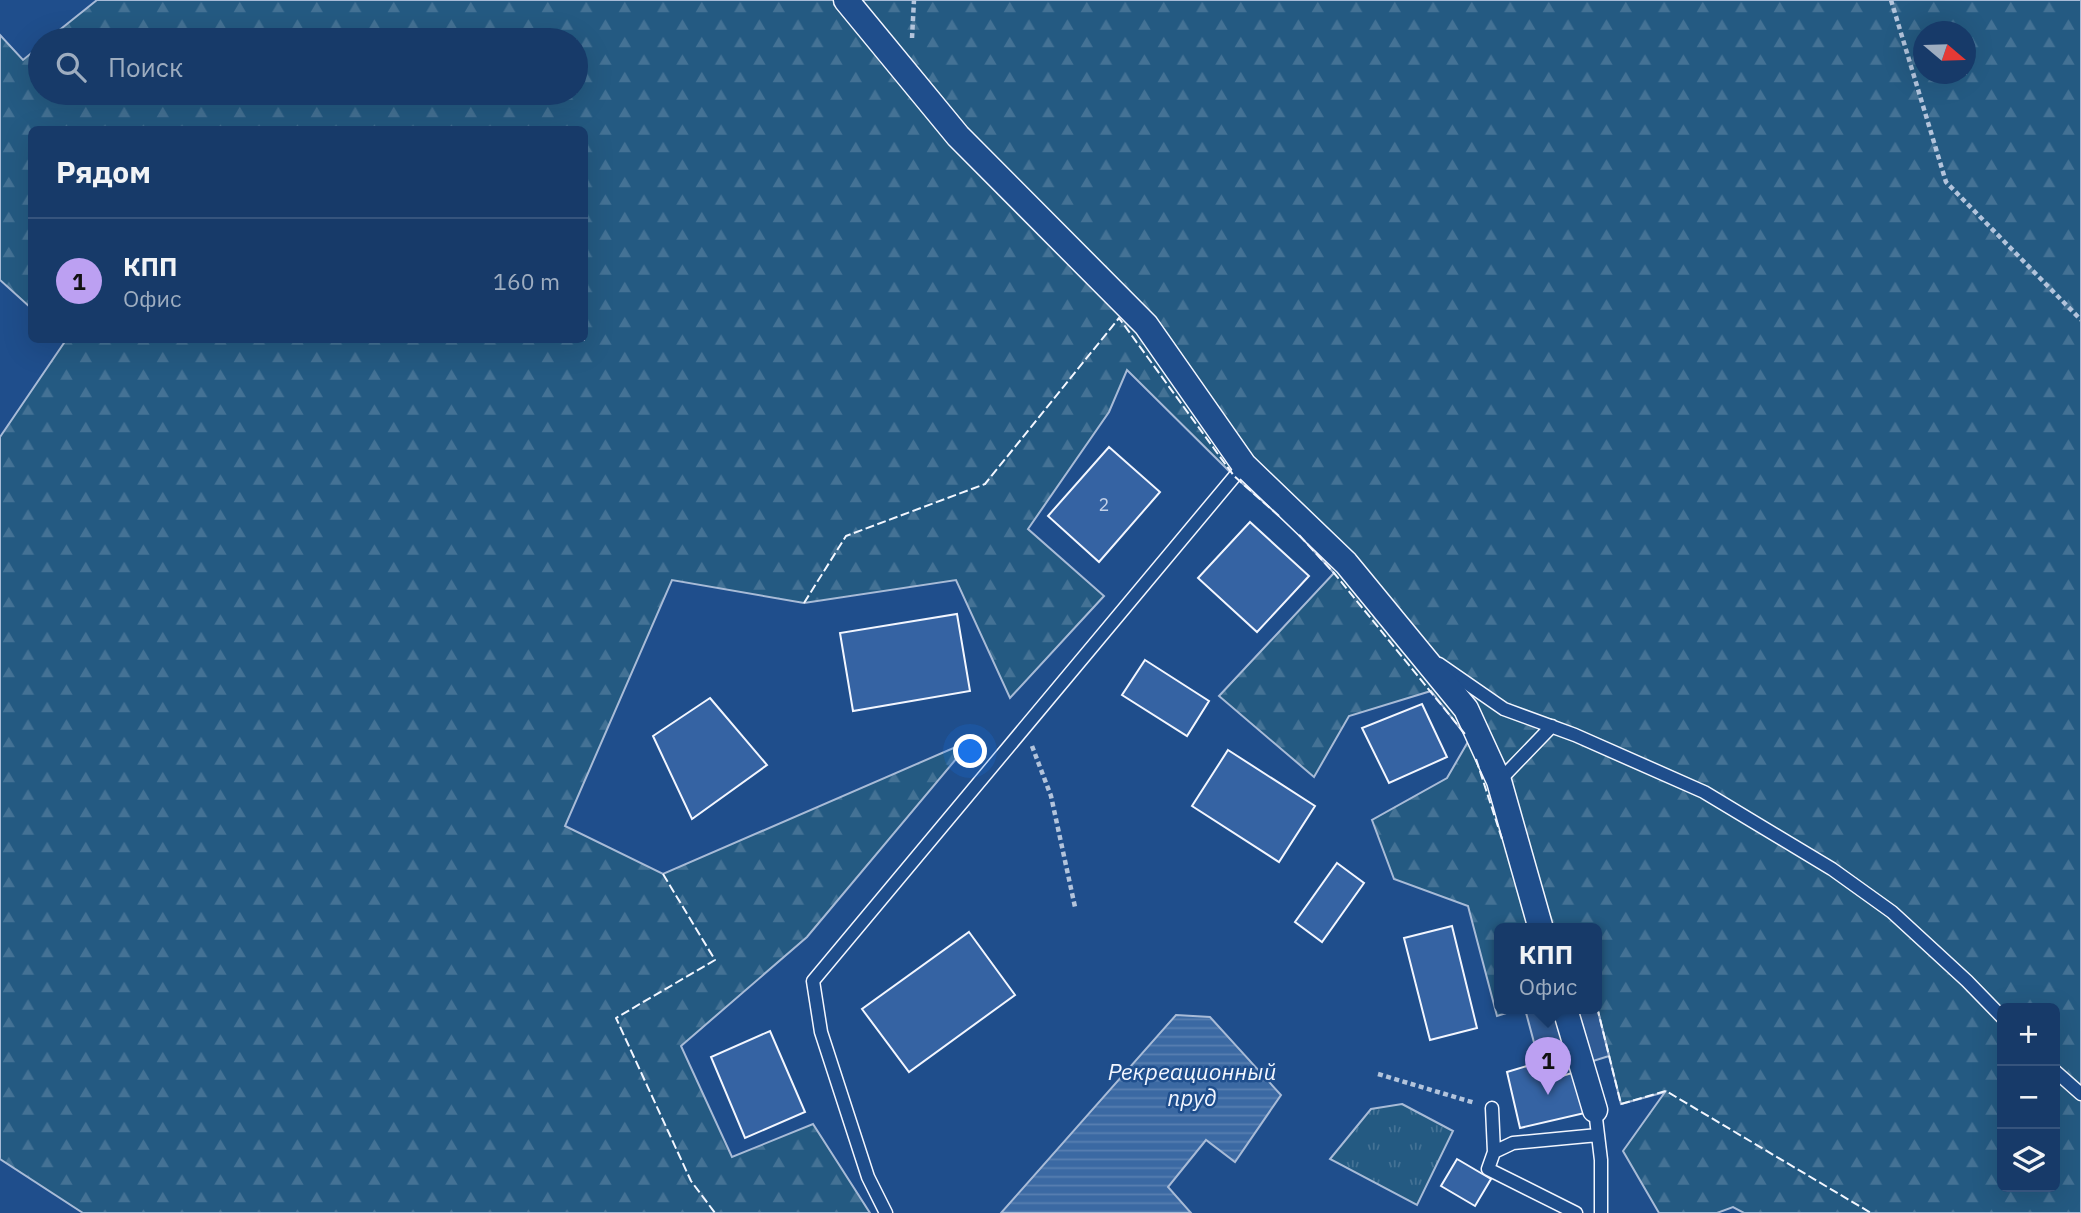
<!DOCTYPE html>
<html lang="ru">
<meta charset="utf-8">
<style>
:root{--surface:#173a69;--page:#20416f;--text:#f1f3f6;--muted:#9eadc0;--line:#36547d;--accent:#bca0f2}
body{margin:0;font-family:"IBM Plex Sans",sans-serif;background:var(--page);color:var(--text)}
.controls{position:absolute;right:21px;bottom:21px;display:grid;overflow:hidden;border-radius:10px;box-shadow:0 7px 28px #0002}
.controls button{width:63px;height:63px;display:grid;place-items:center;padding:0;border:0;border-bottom:2px solid var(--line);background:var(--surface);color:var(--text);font:35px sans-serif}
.compass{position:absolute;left:1913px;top:21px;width:63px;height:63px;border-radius:50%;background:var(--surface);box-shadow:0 7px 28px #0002;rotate:109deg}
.you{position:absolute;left:971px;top:752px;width:24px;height:24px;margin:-18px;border:5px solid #fff;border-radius:50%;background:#1a73e8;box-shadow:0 0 0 10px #1a73e833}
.badge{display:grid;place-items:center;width:46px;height:46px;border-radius:50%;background:var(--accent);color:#111;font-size:23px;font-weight:700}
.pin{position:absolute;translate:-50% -58px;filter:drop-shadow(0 2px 4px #0008)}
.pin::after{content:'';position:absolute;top:37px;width:24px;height:21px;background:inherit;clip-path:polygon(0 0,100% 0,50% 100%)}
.popup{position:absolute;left:1494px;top:923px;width:108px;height:91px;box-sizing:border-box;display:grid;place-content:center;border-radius:10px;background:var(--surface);filter:drop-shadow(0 2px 5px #0005);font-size:23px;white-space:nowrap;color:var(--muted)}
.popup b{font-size:26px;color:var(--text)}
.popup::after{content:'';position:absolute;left:50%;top:100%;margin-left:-14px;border:14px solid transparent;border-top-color:var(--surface)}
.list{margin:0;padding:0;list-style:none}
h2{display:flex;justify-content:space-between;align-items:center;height:91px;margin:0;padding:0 28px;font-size:30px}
h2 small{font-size:23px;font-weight:400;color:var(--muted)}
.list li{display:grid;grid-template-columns:46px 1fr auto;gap:21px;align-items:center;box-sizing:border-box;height:126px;padding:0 28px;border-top:2px solid var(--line)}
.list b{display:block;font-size:26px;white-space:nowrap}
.list p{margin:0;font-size:23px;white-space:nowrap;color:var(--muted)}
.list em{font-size:23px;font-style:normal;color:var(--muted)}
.icon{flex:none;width:38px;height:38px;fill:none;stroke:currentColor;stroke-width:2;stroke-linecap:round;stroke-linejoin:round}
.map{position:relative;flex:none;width:2081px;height:1213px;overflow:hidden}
.search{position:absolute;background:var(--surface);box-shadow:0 7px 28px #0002;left:28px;top:28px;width:560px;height:77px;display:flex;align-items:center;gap:18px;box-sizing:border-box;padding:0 24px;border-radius:38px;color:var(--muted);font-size:26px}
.panel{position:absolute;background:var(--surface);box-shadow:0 7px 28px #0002;left:28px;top:126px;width:560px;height:217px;border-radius:10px}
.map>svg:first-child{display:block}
.forest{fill:url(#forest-firs);stroke:#a8bbd7;stroke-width:2;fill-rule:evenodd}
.park{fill:url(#park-tufts);stroke:#a8bbd7;stroke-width:2}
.parking{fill:#305b95;stroke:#a8bbd7;stroke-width:2}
.water{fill:url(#water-rules);stroke:#a8bbd7;stroke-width:2}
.building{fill:#3563a3;stroke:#f2f6ff;stroke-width:2}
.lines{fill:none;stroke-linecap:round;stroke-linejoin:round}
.lane-casing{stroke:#f2f6ff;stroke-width:15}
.street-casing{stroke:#f2f6ff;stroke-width:27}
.path{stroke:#b3c4dc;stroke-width:4.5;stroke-dasharray:5 3.5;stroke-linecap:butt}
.lane{stroke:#1f4e8c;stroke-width:12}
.street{stroke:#1f4e8c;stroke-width:24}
.fence{stroke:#f2f6ff;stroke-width:2;stroke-dasharray:9 3.5;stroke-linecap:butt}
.labels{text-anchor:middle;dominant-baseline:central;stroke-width:5;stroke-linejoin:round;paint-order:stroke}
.number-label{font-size:18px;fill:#c3d1e8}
.water-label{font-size:23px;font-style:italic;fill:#f2f6ff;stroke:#1f4e8c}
</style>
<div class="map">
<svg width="2081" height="1213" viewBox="0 0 2081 1213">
<defs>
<pattern id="forest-firs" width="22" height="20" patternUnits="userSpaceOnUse" patternTransform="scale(1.75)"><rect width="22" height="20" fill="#245a82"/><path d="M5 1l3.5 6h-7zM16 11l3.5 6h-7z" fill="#447295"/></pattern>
<pattern id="park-tufts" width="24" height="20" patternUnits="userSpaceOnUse" patternTransform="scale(1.75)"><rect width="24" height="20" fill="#245a82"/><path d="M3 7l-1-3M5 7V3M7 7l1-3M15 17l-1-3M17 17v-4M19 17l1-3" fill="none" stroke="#447295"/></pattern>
<pattern id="water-rules" width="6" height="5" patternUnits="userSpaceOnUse" patternTransform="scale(1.75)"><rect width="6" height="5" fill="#3b69a3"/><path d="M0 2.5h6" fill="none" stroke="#587fb1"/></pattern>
</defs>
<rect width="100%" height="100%" fill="#1f4e8c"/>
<!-- forest -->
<path class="forest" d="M97,0h1984v1213h-337l-11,-6 -16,6h-58l-36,-62 42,-59 -44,12 -24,-97v-78h-98v80h20l-22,7 -29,-110 -74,-27 -22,-59 75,-42 22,-38 -38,-49 -82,25 -35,61 -95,-81 115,-123 -41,-45 -59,-52 -107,-106 -18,42 -81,117 76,67 -94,102 -54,-118 -152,23 -132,-23 -107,246 98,48 309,-134 -165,197 -126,109 51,111 81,-33 57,89h-787l-83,-54v-722l66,-97h518v-210h-552l-1,178 -31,-28v-245l23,25 17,-14v47h536v-53h-529zM1924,32h42v42h-42zM2002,1008h53v179h-53z"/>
<!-- park -->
<path class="park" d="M1402,1104l51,27 -36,74 -87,-46 41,-50z"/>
<!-- parking -->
<path class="parking" d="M1597,1007l12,49 -32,10 -4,-13 -34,8 -14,-52h72z"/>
<!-- water -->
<path class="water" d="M1176,1015l34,2 71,78 -46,67 -29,-22 -38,47 23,26h-190z"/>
<!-- building -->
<path class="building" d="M1109,447l51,45 -61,70 -51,-46z
M1250,522l59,54 -52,56 -59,-54z
M957,614l13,77 -117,20 -13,-78z
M1145,660l64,41 -22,35 -65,-41z
M710,698l57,67 -75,54 -39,-83z
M1422,704l25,53 -58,26 -27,-55z
M1228,750l87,56 -36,56 -87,-56z
M1337,863l27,20 -42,59 -27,-20z
M1452,926l25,102 -47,12 -26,-102z
M969,932l46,63 -106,77 -47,-63z
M770,1031l35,81 -60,26 -34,-81z
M1550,1059l6,19 22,-7 11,41 -69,16 -13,-56z
M1457,1159l34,20 -16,27 -34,-20z"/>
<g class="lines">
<!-- lane casing -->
<g class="lane-casing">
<path id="lane" d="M1439,664l65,45 71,26 129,57 128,77 60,43 75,69 35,36
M1499,781l53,-55
M2055,1071l26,23
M1492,1108l2,44 -6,17 88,44
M1595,1110l6,50v53
M1494,1152l19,-9 85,-8
M886,1213l-18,-36 -47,-145 -8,-51 431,-516"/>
</g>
<!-- street casing -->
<g class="street-casing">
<path id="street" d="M846,0l112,136 188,189 98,140 102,98 120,146 33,72 42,148
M1565,1009l30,101"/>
</g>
<!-- path -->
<path class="path" d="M1891,0l55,182 135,138
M912,38l2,-38
M1032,746l19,50 24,111
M1378,1074l97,29"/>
<!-- lane -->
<use href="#lane" class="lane"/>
<!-- street -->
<use href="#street" class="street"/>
<!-- fence -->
<path class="fence" d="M1299,535l35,38 131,161
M804,603l42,-67 139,-52 134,-166 115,158 45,40
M1476,759l27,83
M663,874l52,86 -99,58 75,163 24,32
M1597,1007l24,97 45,-13 205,122"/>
</g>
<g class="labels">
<!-- number labels -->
<g class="number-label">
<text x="1104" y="504">2</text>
</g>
<!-- water labels -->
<g class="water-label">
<text x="1192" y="1071">Рекреационный<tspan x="1192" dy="26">пруд</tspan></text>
</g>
</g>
</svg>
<div class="controls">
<button>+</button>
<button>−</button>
<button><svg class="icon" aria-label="layers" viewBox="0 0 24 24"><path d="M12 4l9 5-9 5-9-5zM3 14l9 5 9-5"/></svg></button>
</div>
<svg class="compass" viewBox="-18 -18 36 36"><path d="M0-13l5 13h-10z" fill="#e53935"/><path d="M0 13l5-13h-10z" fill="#9eadc0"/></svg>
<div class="you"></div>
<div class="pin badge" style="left:1548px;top:1095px">1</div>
<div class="popup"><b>КПП</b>Офис</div>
<div class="search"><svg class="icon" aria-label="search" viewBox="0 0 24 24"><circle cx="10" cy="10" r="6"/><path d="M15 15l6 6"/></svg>Поиск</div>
<section class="panel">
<h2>Рядом<small></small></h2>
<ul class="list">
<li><span class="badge">1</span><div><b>КПП</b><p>Офис</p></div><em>160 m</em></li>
</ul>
</section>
</div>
